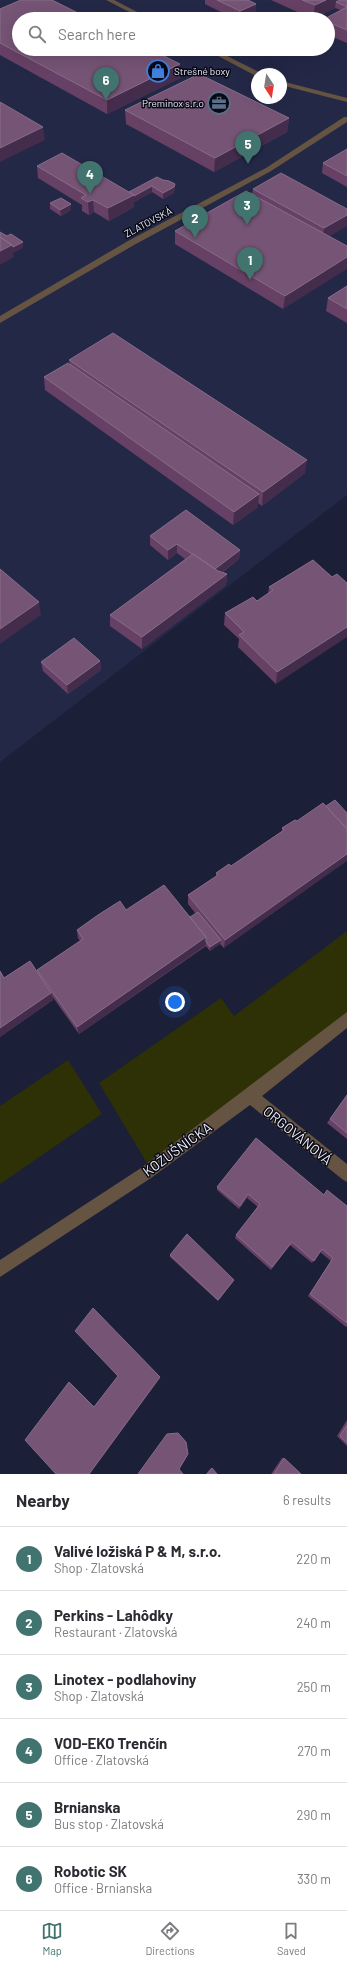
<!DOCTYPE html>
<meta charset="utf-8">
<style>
:root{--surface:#fff;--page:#f2f2f3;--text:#2b2b33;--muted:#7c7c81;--line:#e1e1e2;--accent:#42746f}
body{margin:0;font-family:Barlow,sans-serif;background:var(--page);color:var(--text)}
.compass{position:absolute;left:251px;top:68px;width:36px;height:36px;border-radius:50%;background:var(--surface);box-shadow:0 4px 16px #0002;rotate:168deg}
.you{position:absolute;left:175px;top:1002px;width:14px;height:14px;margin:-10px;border:3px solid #fff;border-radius:50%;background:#1a73e8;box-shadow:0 0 0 6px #1a73e833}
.badge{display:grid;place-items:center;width:26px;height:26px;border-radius:50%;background:var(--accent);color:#fff;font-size:13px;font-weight:700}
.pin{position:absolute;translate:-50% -33px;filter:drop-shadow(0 1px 2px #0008)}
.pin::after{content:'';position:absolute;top:21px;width:14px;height:12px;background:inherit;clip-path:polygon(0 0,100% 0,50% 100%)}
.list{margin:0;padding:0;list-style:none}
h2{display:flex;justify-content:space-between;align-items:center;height:52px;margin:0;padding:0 16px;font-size:17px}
h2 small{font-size:13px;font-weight:400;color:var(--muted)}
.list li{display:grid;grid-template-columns:26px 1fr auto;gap:12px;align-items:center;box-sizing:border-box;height:64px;padding:0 16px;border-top:1px solid var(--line)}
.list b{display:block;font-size:15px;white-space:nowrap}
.list p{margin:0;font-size:13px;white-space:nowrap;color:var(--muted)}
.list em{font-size:13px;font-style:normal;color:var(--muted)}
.icon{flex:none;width:22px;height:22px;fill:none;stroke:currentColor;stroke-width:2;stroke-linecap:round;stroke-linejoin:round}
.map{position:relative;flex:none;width:347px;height:1474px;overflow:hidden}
.search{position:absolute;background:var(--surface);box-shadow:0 4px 16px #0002;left:12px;right:12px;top:12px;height:44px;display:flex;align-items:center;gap:10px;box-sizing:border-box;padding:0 14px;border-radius:22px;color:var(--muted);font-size:15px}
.sheet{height:436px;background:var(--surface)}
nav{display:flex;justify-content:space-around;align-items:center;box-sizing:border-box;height:56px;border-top:1px solid var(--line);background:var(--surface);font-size:11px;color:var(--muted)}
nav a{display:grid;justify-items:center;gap:2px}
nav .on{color:var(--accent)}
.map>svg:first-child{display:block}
.built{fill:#242847;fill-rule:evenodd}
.green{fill:#2e3005}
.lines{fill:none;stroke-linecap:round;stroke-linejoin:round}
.minor{fill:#665443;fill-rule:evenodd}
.wall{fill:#674165}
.shaded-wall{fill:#432c4c}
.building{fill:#755475;stroke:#886c8a}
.labels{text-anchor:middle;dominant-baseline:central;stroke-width:3;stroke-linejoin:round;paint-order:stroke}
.far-poi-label{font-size:10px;fill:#edf0fe;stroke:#090a15;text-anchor:start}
.far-street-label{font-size:10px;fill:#edf0fe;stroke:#090a15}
.near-street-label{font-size:14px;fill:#edf0fe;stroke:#090a15}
</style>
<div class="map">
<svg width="347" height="1474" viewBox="0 0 347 1474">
<rect width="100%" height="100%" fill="#1c1f38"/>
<!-- built -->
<path class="built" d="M0,0h347v495l-347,267zM19,19h309v30h-309zM257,74h24v24h-24z"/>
<!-- green -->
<path class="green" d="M347,931v94l-82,69 -114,76 -52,-87 122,-85 13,18z
M68,1060l34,54 -102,70v-78z"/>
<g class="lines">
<!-- minor -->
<path class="minor" d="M106,0h8l37,19h-8z
M205,49h8l50,25 -7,2z
M281,81l66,17v4l-66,-17z
M344,117h3v5l-76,49 -137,74 -134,78v-7l128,-75 138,-73z
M347,1012v16l-85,68 85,68v18l-5,-3 -92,-74 -99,73 -151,99v-17l141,-92z"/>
</g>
<!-- wall -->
<path class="wall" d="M205,0h43l8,4v10l-12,5h-9l-30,-15z
M271,0h76v43l-19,-8v-16l13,-9 -6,-2 -22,11z
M0,9l180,55v14l-73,36 -107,-59z
M125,110l164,8 -2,14 -73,40 -88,-48z
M347,149v38l-25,-14 1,-10z
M37,166l92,26 34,-12 12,4 -1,9 -11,6 -11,-7 -18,10v5l-25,14 -15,-9 -5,3 -7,-4v-6l-44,-27z
M253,189l94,20 -64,100 -108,-65v-13l77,-37z
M50,203l21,1v6l-10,6 -11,-7z
M347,286v37l-21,-12 2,-13z
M69,360l236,113 -43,33 -4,-3v4l-25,18 -188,-135 -1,-13 26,-13z
M150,536l90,14 -1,9 -16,13 4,2 -1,11 -84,64 -32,-23v-11l75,-56 -8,-6 -9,7 -18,-15z
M313,560l-37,124 -38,-37 1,-8 -15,-14 1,-12 32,-12 11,-7 1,-7z
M100,661l1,9 -33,24 -25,-23 -2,-9z
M295,820l-71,128 -4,-4 -10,7 -4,-5 -127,88 -27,-38 1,4 -53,37v-66l4,7 35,-4 -2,-4 43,-29 -2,-3 -1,-8 49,-20 64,7 6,-3 -8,-10v-9l28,-19v-3l15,-7 51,-34v-4z
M347,1095v44l-20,-16 3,-4z
M217,1187l107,8 23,11v120l-1,1 -38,-31 23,-35 -11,-9 -8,11 -22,-18 -19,25 -36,-32 1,-3 22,-28 -11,-9 -8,11 -22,-19z
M170,1255l64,25 -16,21 -48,-44z
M347,1420v26l-10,-10z
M282,1458h2l17,16h-30z
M211,1468l6,6h-11z"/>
<!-- shaded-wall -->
<path class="shaded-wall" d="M326,0h21l-11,2 -1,6 -22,11 2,-14z
M256,4v10l-12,5h-4v-8z
M180,64v14l-73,36v-14z
M289,118l-2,14 -73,40 1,-14z
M43,127l2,13 -45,22v-14z
M175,184l-1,9 -11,6v-6z
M152,186v6l-18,10v5l-25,14 -1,-13z
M93,200l1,12 -5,3 -1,-13z
M71,204v6l-10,6 -1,-6z
M347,215v11l-25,15 2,-13z
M23,242v6l-10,5 1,4 -14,8v-14l12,-6z
M347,257v12l-64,40 2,-13z
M307,460l-2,13 -43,33 1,-14z
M259,494l-1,13 -25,18 1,-13z
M177,544v9l-9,7v-10z
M240,550l-1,9 -26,20 1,-9z
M227,574l-1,11 -84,64v-12z
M39,602l2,13 -41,29v-15z
M347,627v10l-71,47 1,-12z
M100,661l1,9 -33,24 -1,-9z
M347,854v7l-123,87 1,-8z
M206,937v8l-127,89 -2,-7z
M221,940l-1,4 -10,7v-4z
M51,993l2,7 -53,37v-9z
M248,1194l-1,4 -8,11 1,-3z
M160,1377v1l-70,96h-1z"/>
<!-- building -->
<path class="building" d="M21,0h31l38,19h-71v30h131l30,15 -73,36 -107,-57v-34z
M217,0h31l8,4 -16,7z
M302,0h24l-11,5z
M340,0h7v7l-11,-5z
M347,7v23l-19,-8v-3h-4z
M199,74l90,44 -74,40 -90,-48z
M0,102l43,25 -43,21z
M347,149v27l-24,-13z
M62,153l72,42 -26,13 -15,-8 -5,2 -7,-4 5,-3 -49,-29z
M281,173l66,36v6l-23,13 -71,-39z
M157,177l6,3 6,1 6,3 -1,3 -11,6 -11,-7 -18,10v-1l-5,-3z
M246,191l101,55v11l-62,39 -110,-65z
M61,198l10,6 -11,6 -10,-7z
M0,232l7,4 4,-2 12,8 -10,5 -1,-2 -12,-8z
M0,237l12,8 -12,6z
M347,286v23l-19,-11z
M113,333l194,127 -44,32 -194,-132z
M68,363l191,131 -25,18 -190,-135z
M186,510l54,40 -25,19 -22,-15h-1l-15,-10 -9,6 -18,-14z
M193,554l25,17 9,3 -85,63 -32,-22z
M313,560l19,17 5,-3 10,9v44l-70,45 -38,-37 5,-3 -19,-19 28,-16 4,4 16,-11 -4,-3z
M0,569l39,33 -39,27z
M74,638l26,23 -33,24 -26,-23z
M335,800l12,13v16l-21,-23z
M323,803l24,26v25l-122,86 -37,-45 30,-20 -2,-2 13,-9 2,2 53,-36 -2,-2 13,-8 2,1z
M164,885l42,52 -129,90 -40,-57 46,-31 -6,-9 21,-15 22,-14 6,9z
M198,912l23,28 -11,7 -4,-5v-5l-16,-20z
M30,961l21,32 -51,35v-57l4,7z
M347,1095v38l-17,-14z
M256,1138l68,57 3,-5 20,16v117l-37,-29 23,-36 -11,-9 -8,12 -22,-19 -20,25 -36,-32 24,-31 -12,-10 -8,12 -23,-19z
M187,1234l47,46 -16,20 -48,-45z
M93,1308l67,69 -71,97h-33l-31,-34 44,-58 25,25 24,-31 -43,-45z
M347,1425v18l-7,-7z
M178,1433l8,9 2,12 -9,15 4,5h-45l29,-40z
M284,1458l17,16h-27z
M212,1468l5,6h-10z"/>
<!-- icons -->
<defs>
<g id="shop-ring" transform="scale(1.15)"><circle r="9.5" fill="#090a15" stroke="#3f7fe0" stroke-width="1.5"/><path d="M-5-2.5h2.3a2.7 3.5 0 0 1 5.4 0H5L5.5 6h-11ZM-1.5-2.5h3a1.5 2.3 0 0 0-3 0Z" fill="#3f7fe0"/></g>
<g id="office-ring" transform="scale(1.15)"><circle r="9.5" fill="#090a15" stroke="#5c6f8a" stroke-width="1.5"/><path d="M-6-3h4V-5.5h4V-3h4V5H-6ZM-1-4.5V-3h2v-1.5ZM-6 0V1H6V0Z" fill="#5c6f8a"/></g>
</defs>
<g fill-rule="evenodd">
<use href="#shop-ring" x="158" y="71"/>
<use href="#office-ring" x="219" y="103"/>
</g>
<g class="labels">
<!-- far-poi labels -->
<g class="far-poi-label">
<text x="174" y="71">Strešné boxy</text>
<text x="204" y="103" text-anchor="end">Preminox s.r.o</text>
</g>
<!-- far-street labels -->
<g class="far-street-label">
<text transform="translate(148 222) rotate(-28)">ZLATOVSKÁ</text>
</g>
<!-- near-street labels -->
<g class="near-street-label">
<text transform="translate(298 1135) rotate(39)">ORGOVÁNOVÁ</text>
<text transform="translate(177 1149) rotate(-36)">KOŽUŠNÍCKA</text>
</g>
</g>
</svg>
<svg class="compass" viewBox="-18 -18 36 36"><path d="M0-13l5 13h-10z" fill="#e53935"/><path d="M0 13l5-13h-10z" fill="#7c7c81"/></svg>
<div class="you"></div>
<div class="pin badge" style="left:250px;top:280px">1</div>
<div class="pin badge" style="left:195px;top:238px">2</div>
<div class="pin badge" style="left:247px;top:225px">3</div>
<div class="pin badge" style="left:90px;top:194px">4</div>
<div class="pin badge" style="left:248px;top:164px">5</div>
<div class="pin badge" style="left:106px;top:100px">6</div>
<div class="search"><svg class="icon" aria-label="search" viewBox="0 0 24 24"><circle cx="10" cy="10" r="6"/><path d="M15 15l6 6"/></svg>Search here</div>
</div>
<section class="sheet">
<h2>Nearby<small>6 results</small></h2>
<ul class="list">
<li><span class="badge">1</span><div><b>Valivé ložiská P &amp; M, s.r.o.</b><p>Shop · Zlatovská</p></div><em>220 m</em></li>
<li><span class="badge">2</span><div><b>Perkins - Lahôdky</b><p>Restaurant · Zlatovská</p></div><em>240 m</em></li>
<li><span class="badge">3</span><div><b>Linotex - podlahoviny</b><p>Shop · Zlatovská</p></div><em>250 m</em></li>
<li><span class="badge">4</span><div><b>VOD-EKO Trenčín</b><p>Office · Zlatovská</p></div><em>270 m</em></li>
<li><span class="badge">5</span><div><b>Brnianska</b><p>Bus stop · Zlatovská</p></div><em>290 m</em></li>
<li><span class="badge">6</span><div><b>Robotic SK</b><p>Office · Brnianska</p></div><em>330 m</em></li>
</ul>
</section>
<nav>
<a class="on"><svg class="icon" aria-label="map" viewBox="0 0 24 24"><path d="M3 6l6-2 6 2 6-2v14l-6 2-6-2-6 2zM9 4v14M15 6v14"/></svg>Map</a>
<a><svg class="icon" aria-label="directions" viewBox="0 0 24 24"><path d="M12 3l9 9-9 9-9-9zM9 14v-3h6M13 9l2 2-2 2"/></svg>Directions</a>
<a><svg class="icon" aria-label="saved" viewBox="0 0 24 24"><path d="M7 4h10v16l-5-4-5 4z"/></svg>Saved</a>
</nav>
